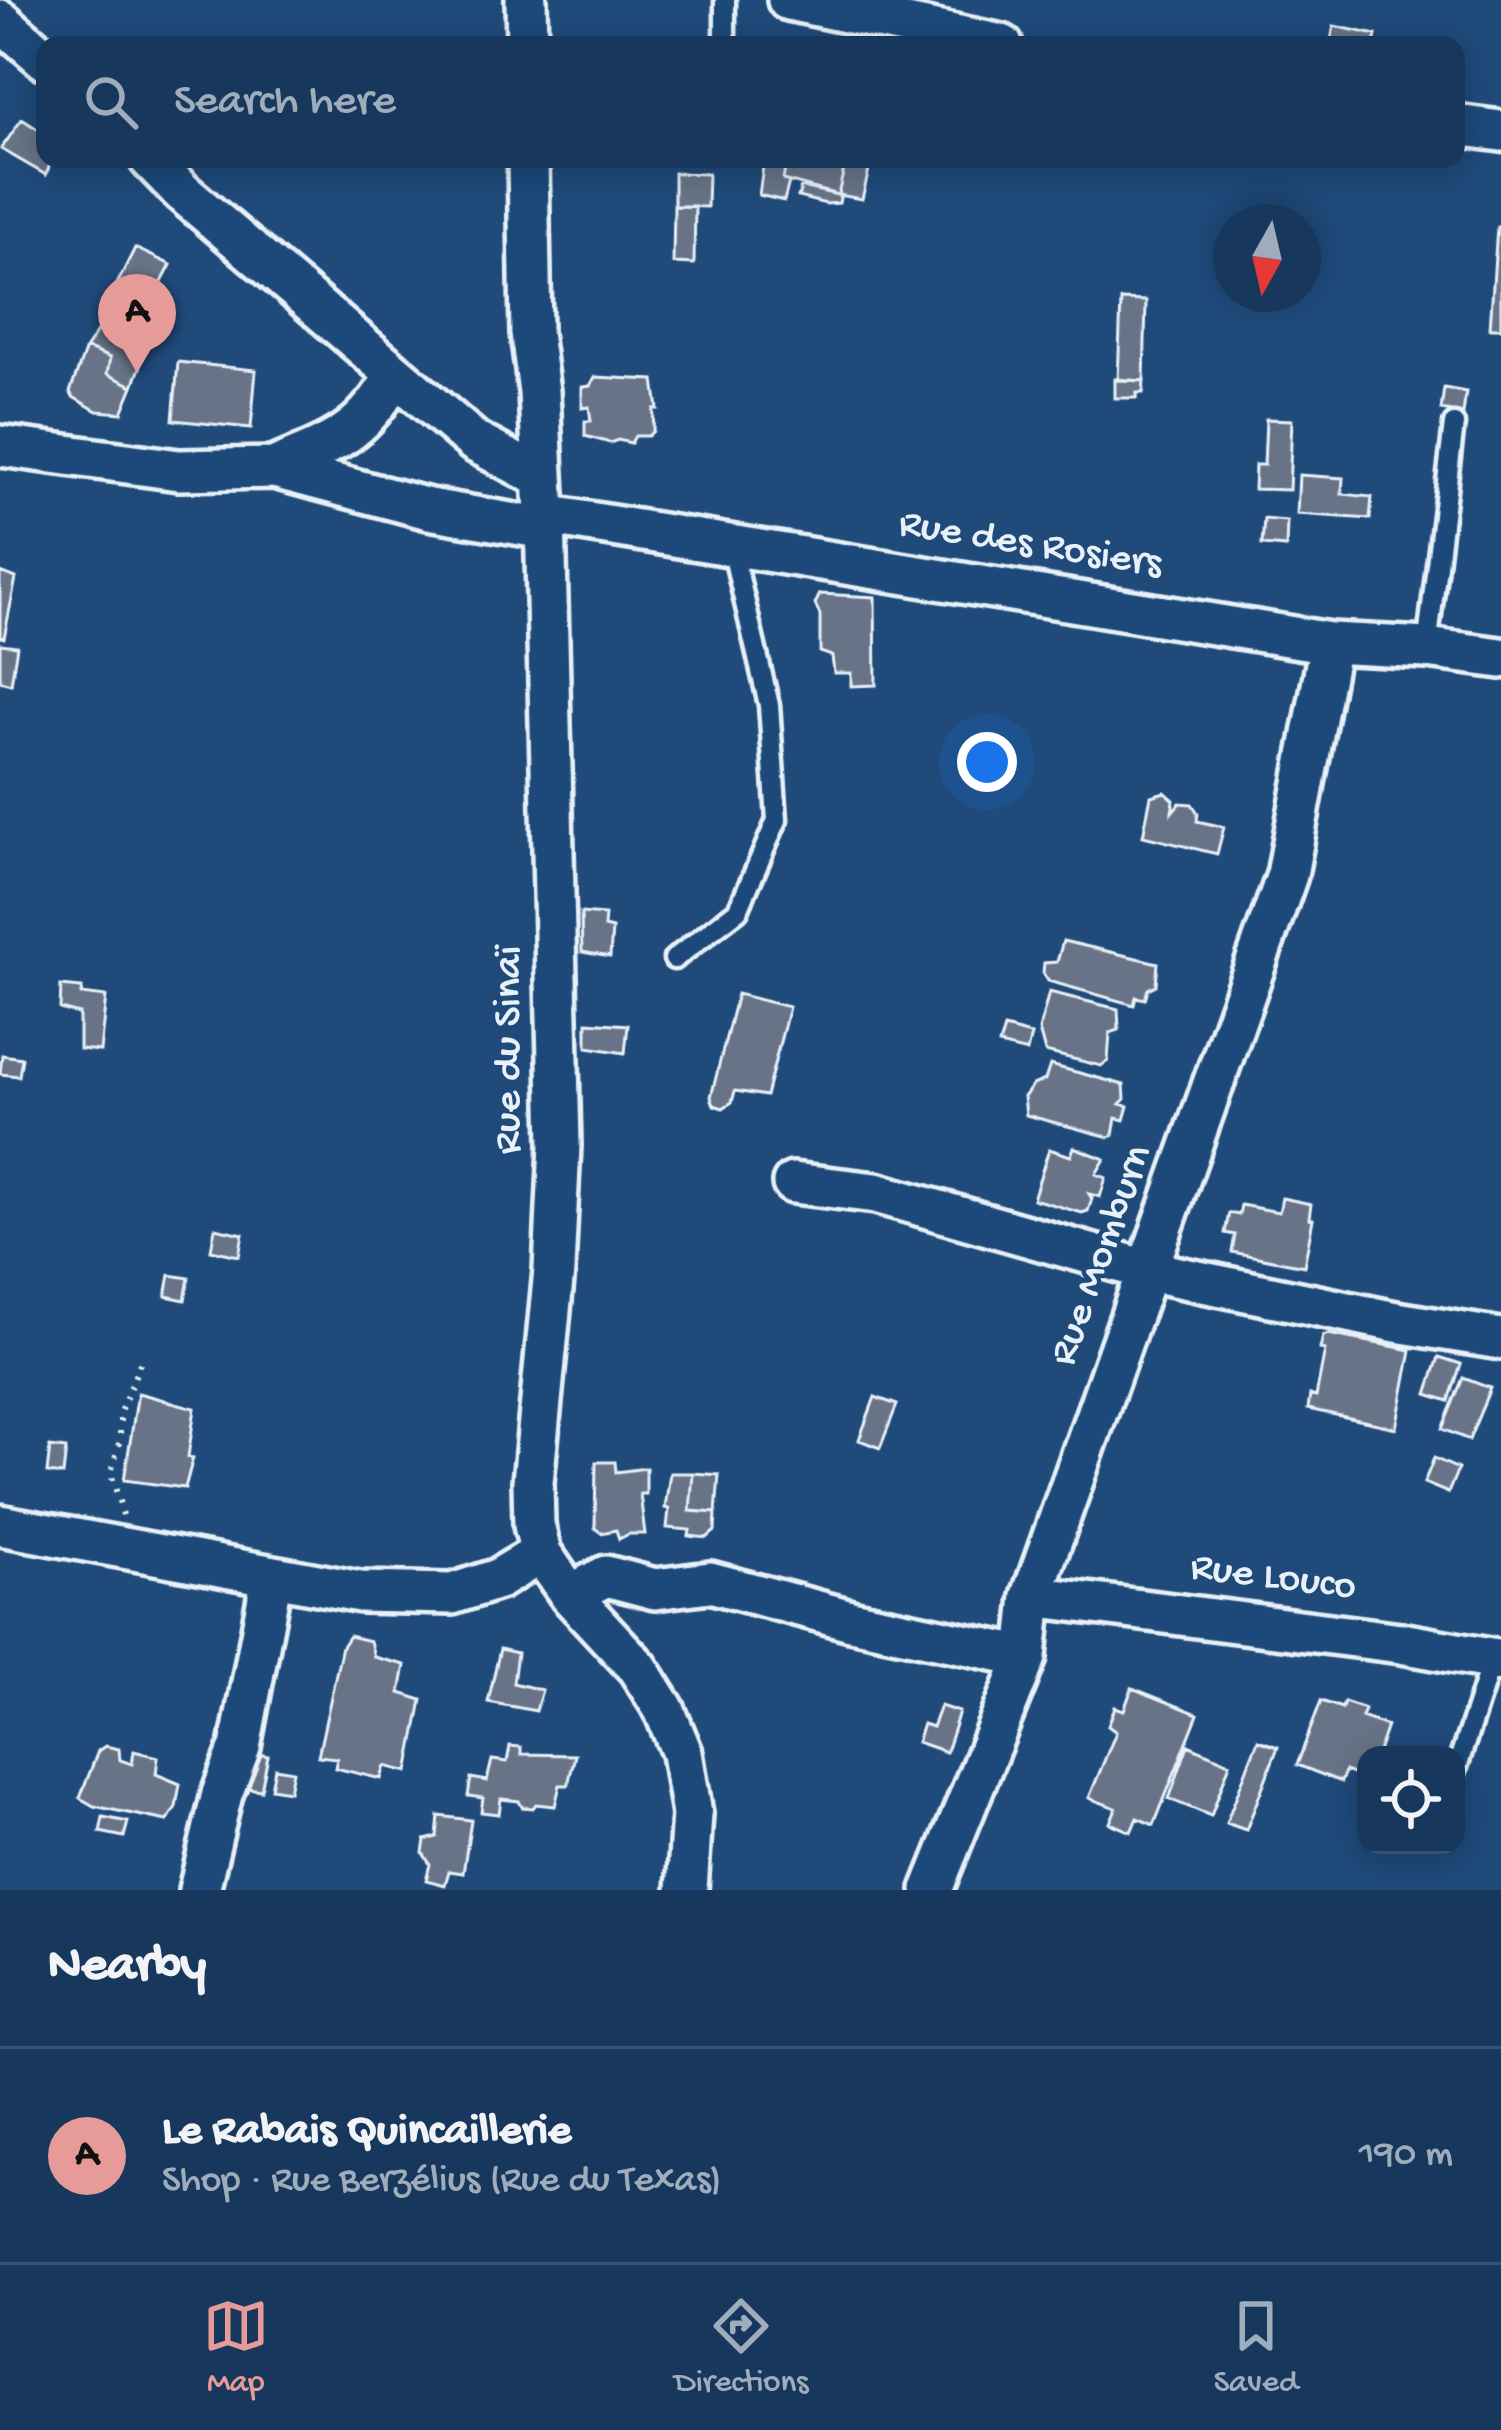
<!DOCTYPE html>
<meta charset="utf-8">
<style>
:root{--surface:#17385c;--page:#244365;--text:#f1f3f6;--muted:#9eacbb;--line:#365272;--accent:#e69b98}
body{margin:0;font-family:"Gochi Hand",sans-serif;background:var(--page);color:var(--text)}
.controls{position:absolute;right:36px;bottom:36px;display:grid;overflow:hidden;border-radius:24px;box-shadow:0 6px 30px #0003}
.controls button{width:108px;height:108px;display:grid;place-items:center;padding:0;border:0;border-bottom:3px solid var(--line);background:var(--surface);color:var(--text);font:60px sans-serif}
.compass{position:absolute;left:1213px;top:204px;width:108px;height:108px;border-radius:50%;background:var(--surface);box-shadow:0 6px 30px #0003;rotate:188deg}
.you{position:absolute;left:987px;top:762px;width:42px;height:42px;margin:-30px;border:9px solid #fff;border-radius:50%;background:#1a73e8;box-shadow:0 0 0 18px #1a73e833}
.badge{display:grid;place-items:center;width:78px;height:78px;border-radius:50%;background:var(--accent);color:#111;font-size:39px;font-weight:700}
.pin{position:absolute;translate:-50% -99px;filter:drop-shadow(0 3px 6px #0008)}
.pin::after{content:'';position:absolute;top:63px;width:42px;height:36px;background:inherit;clip-path:polygon(0 0,100% 0,50% 100%)}
.list{margin:0;padding:0;list-style:none}
h2{display:flex;justify-content:space-between;align-items:center;height:156px;margin:0;padding:0 48px;font-size:51px}
h2 small{font-size:39px;font-weight:400;color:var(--muted)}
.list li{display:grid;grid-template-columns:78px 1fr auto;gap:36px;align-items:center;box-sizing:border-box;height:216px;padding:0 48px;border-top:3px solid var(--line)}
.list b{display:block;font-size:45px;white-space:nowrap}
.list p{margin:0;font-size:39px;white-space:nowrap;color:var(--muted)}
.list em{font-size:39px;font-style:normal;color:var(--muted)}
.icon{flex:none;width:66px;height:66px;fill:none;stroke:currentColor;stroke-width:2;stroke-linecap:round;stroke-linejoin:round}
.map{position:relative;flex:none;width:1501px;height:1890px;overflow:hidden}
.search{position:absolute;background:var(--surface);box-shadow:0 6px 30px #0003;left:36px;right:36px;top:36px;height:132px;display:flex;align-items:center;gap:30px;box-sizing:border-box;padding:0 42px;border-radius:24px;color:var(--muted);font-size:45px}
.sheet{height:372px;background:var(--surface)}
nav{display:flex;justify-content:space-around;align-items:center;box-sizing:border-box;height:168px;border-top:3px solid var(--line);background:var(--surface);font-size:33px;color:var(--muted)}
nav a{display:grid;justify-items:center;gap:6px}
nav .on{color:var(--accent)}
.map>svg:first-child{display:block}
.building{fill:#677387;stroke:#e8f1f8;stroke-width:3}
.lines{fill:none;stroke-linecap:round;stroke-linejoin:round}
.service-casing{stroke:#e8f1f8;stroke-width:27}
.minor-casing{stroke:#e8f1f8;stroke-width:48}
.path{stroke:#e8f1f8;stroke-width:6;stroke-dasharray:3 9;stroke-linecap:butt}
.service{stroke:#1f4a7a;stroke-width:18}
.minor{stroke:#1f4a7a;stroke-width:39}
.labels{text-anchor:middle;dominant-baseline:central;stroke-width:9;stroke-linejoin:round;paint-order:stroke}
.street-label{font-size:42px;fill:#e8f1f8;stroke:#1f4a7a}
</style>
<div class="map">
<svg width="1501" height="1890" viewBox="0 0 1501 1890">
<rect width="100%" height="100%" fill="#1f4a7a"/>
<filter id="ink" filterUnits="userSpaceOnUse"><feTurbulence type="fractalNoise" baseFrequency=".00833" numOctaves="2"/><feDisplacementMap in="SourceGraphic" scale="24" xChannelSelector="R" yChannelSelector="G"/><feConvolveMatrix kernelMatrix="1 2 1 2 8 2 1 2 1" color-interpolation-filters="sRGB"/></filter>
<g filter="url(#ink)">
<!-- building -->
<path class="building" d="M1334,26l42,9 -2,10h-44z
M22,119l23,15v25h7l-6,16 -45,-26z
M764,159h23l-4,21 6,2 -5,19 -25,-6z
M787,159l59,1 -8,35 -55,-15z
M843,159h24l-2,10 4,1 -7,29 -24,-4 8,-35z
M674,173l34,1 -1,33 -33,-1z
M801,187l37,8 2,3 -1,5 -13,1 -28,-7z
M674,206h21l-1,58 -21,-1z
M1497,227h4v101h-11z
M135,248l36,17 -36,69 -34,-18z
M1121,300l25,1 -2,80 -26,-1z
M98,330l43,17 -1,21 -7,18 -26,-12 3,-16 -24,-10z
M86,348l24,10 -3,16 26,12 -11,27 -25,-2 -24,-14 -3,-5z
M178,362l78,8 -5,58 -78,-8z
M595,377l59,3 4,29h-4l-1,22 -5,5h-13l-4,7 -13,-3 -8,3 -25,-7v-15h6l-2,-14 -7,1v-21l8,-1z
M1115,379l29,2 -1,12h-6v5h-22z
M1444,388l22,4 -3,22 -22,-4z
M1266,419l26,1 -3,70 -35,-1 1,-24h9z
M1299,475l44,3 -1,16 30,3 -2,22 -73,-5z
M1264,519l23,2 -1,26 -24,-2z
M0,572l16,6 -12,60 -4,-1z
M820,594l55,3 1,88 -25,1v-13h-17l-2,-17 -12,-4v-37l-5,-11z
M0,644l17,2 -6,38 -11,-3z
M1165,792l9,8 -2,12 8,-9 12,1 6,9 -1,8 27,6 -7,27 -74,-18 8,-40z
M581,913l24,2 -1,12 8,2 -2,28 -28,-5z
M1063,941l95,22 -2,22 -8,4 -3,10 -9,-2 -2,8 -86,-24 -5,-8 1,-10 13,-1z
M61,986l21,2 -1,6 25,3 -6,54 -21,-2v-35l-19,-5z
M1049,992l69,17 1,21 -9,3 -2,28 -7,5 -56,-14 -6,-22z
M737,994l52,13 -23,89 -31,-5 -3,11 -9,6 -9,-3 -3,-8z
M587,1022l41,3 -3,28 -38,-6z
M1004,1028l27,7 -4,17 -28,-7z
M2,1055l20,3 -3,18 -19,-2z
M1050,1065l74,20 1,14 -5,5 8,2 -4,14 -8,-2 -3,17 -4,2 -83,-22 -2,-18 9,-12 12,-5z
M1074,1147l31,12 -9,15 10,4 -6,19 -11,-3 3,5 -4,12 -6,2 -49,-14 16,-50 22,7z
M1282,1198l29,6 -2,14 4,1 -9,47 -72,-14 3,-17 -10,-2 4,-20 10,2 2,-10 38,7z
M215,1228l28,6 -4,22 -28,-6z
M170,1275l19,3 -4,22 -19,-4z
M1328,1334l83,16 -15,78 -88,-19 2,-14 6,2 9,-47 -5,-1 3,-13z
M1439,1357l22,7 -12,37 -22,-7z
M1463,1378l27,10 -21,52 -27,-11z
M138,1393l57,15 -7,49 5,1 -8,30 -61,-8z
M875,1397l22,8 -17,43 -21,-8z
M50,1447l16,2 -3,26 -16,-2z
M1434,1458l24,11 -10,24 -24,-10z
M596,1462h19l1,10 30,-4v26h-6l5,40h-16l-10,5 -3,-9 -15,3 -6,-5z
M670,1473h23l-3,38 26,2 -1,18 -8,7 -18,-2 1,-6 -23,-2 2,-19 -4,-1z
M693,1473l26,2 -3,38 -26,-2z
M349,1636l21,5 4,16 31,8 -5,28 22,7 -14,72 -23,-6 -4,13 -46,-11 2,-10 -19,-2 24,-110z
M500,1649l17,4 -4,30 29,7 -6,21 -48,-9z
M1132,1688l66,26 -44,111 -17,-7 -6,14 -21,-9 6,-15 -27,-10 27,-66 -8,-6 7,-19 9,3z
M1321,1701l21,7 2,-6 21,7 -3,8 25,9 -10,29h-11v24l-21,-8 -4,11 -44,-17z
M940,1706l19,6 -13,40 -29,-10 6,-18 9,3z
M1258,1740l20,7 -32,83 -20,-7z
M1188,1745l42,18 -19,53 -42,-17z
M105,1746l14,3 1,11 12,4 2,-13 24,6 -2,17 24,10 -4,23 -9,14 -73,-15 -14,-8 18,-47z
M510,1746l11,1v7l54,1 -7,30h-8l-5,21 -19,-2 -3,4 -11,-1 -3,-6 -18,-2 -2,15 -18,-2 2,-14 -15,-2 3,-18 16,3 5,-21 15,2z
M248,1752l20,4 -7,34 -20,-3z
M275,1768l18,3 -4,20 -18,-3z
M439,1816l32,4 -8,53 -14,-2 -4,14 -19,-5 4,-16 -7,-11 2,-13 12,-3z
M103,1817l25,5 -4,15 -24,-5z"/>
<g class="lines">
<!-- service casing -->
<g class="service-casing">
<path id="service" d="M725,45v-45
M1427,648l27,-224
M674,959l64,-49 39,-90 -8,-115 -37,-157
M1456,1770l36,-110"/>
</g>
<!-- minor casing -->
<g class="minor-casing">
<path id="minor" d="M526,0l1,45
M788,0l214,45
M0,20l45,39
M1456,125l45,6
M150,159l32,33 293,250 68,36
M528,159l3,174 8,59 6,123 15,630 -6,125 -21,212 1,43 7,28 29,42 68,73 26,41 18,44 10,61 -5,76
M0,446l179,24 95,-2 155,41 116,20
M274,468c61,-27 86,-32 121,-92
M545,515l785,128 97,5 74,10
M793,1183l83,10 274,78 246,51 105,17
M0,1525l360,67 92,2 46,-15 43,-26
M570,1595l36,-19 49,13 55,-7 141,38 175,37
M1032,1596l369,47 100,18
M199,1890l23,-96 18,-47 32,-171
M932,1890l94,-233 6,-61 255,-721 43,-232"/>
</g>
<!-- path -->
<path class="path" d="M123,1515l-12,-42 9,-32v-29l23,-56"/>
<!-- service -->
<use href="#service" class="service"/>
<!-- minor -->
<use href="#minor" class="minor"/>
</g>
</g>
<g class="labels">
<!-- street labels -->
<g class="street-label">
<text transform="translate(1030 546) rotate(9)">Rue des Rosiers</text>
<text transform="translate(510 1050) rotate(-90)">Rue du Sinaï</text>
<text transform="translate(1103 1256) rotate(-70)">Rue Momburn</text>
<text transform="translate(1273 1579) rotate(7)">Rue Louco</text>
</g>
</g>
</svg>
<div class="controls">
<button><svg class="icon" aria-label="locate" viewBox="0 0 24 24"><circle cx="12" cy="12" r="6"/><path d="M12 2v4M12 18v4M2 12h4M18 12h4"/></svg></button>
</div>
<svg class="compass" viewBox="-18 -18 36 36"><path d="M0-13l5 13h-10z" fill="#e53935"/><path d="M0 13l5-13h-10z" fill="#9eacbb"/></svg>
<div class="you"></div>
<div class="pin badge" style="left:137px;top:373px">A</div>
<div class="search"><svg class="icon" aria-label="search" viewBox="0 0 24 24"><circle cx="10" cy="10" r="6"/><path d="M15 15l6 6"/></svg>Search here</div>
</div>
<section class="sheet">
<h2>Nearby<small></small></h2>
<ul class="list">
<li><span class="badge">A</span><div><b>Le Rabais Quincaillerie</b><p>Shop · Rue Berzélius (Rue du Texas)</p></div><em>190 m</em></li>
</ul>
</section>
<nav>
<a class="on"><svg class="icon" aria-label="map" viewBox="0 0 24 24"><path d="M3 6l6-2 6 2 6-2v14l-6 2-6-2-6 2zM9 4v14M15 6v14"/></svg>Map</a>
<a><svg class="icon" aria-label="directions" viewBox="0 0 24 24"><path d="M12 3l9 9-9 9-9-9zM9 14v-3h6M13 9l2 2-2 2"/></svg>Directions</a>
<a><svg class="icon" aria-label="saved" viewBox="0 0 24 24"><path d="M7 4h10v16l-5-4-5 4z"/></svg>Saved</a>
</nav>
